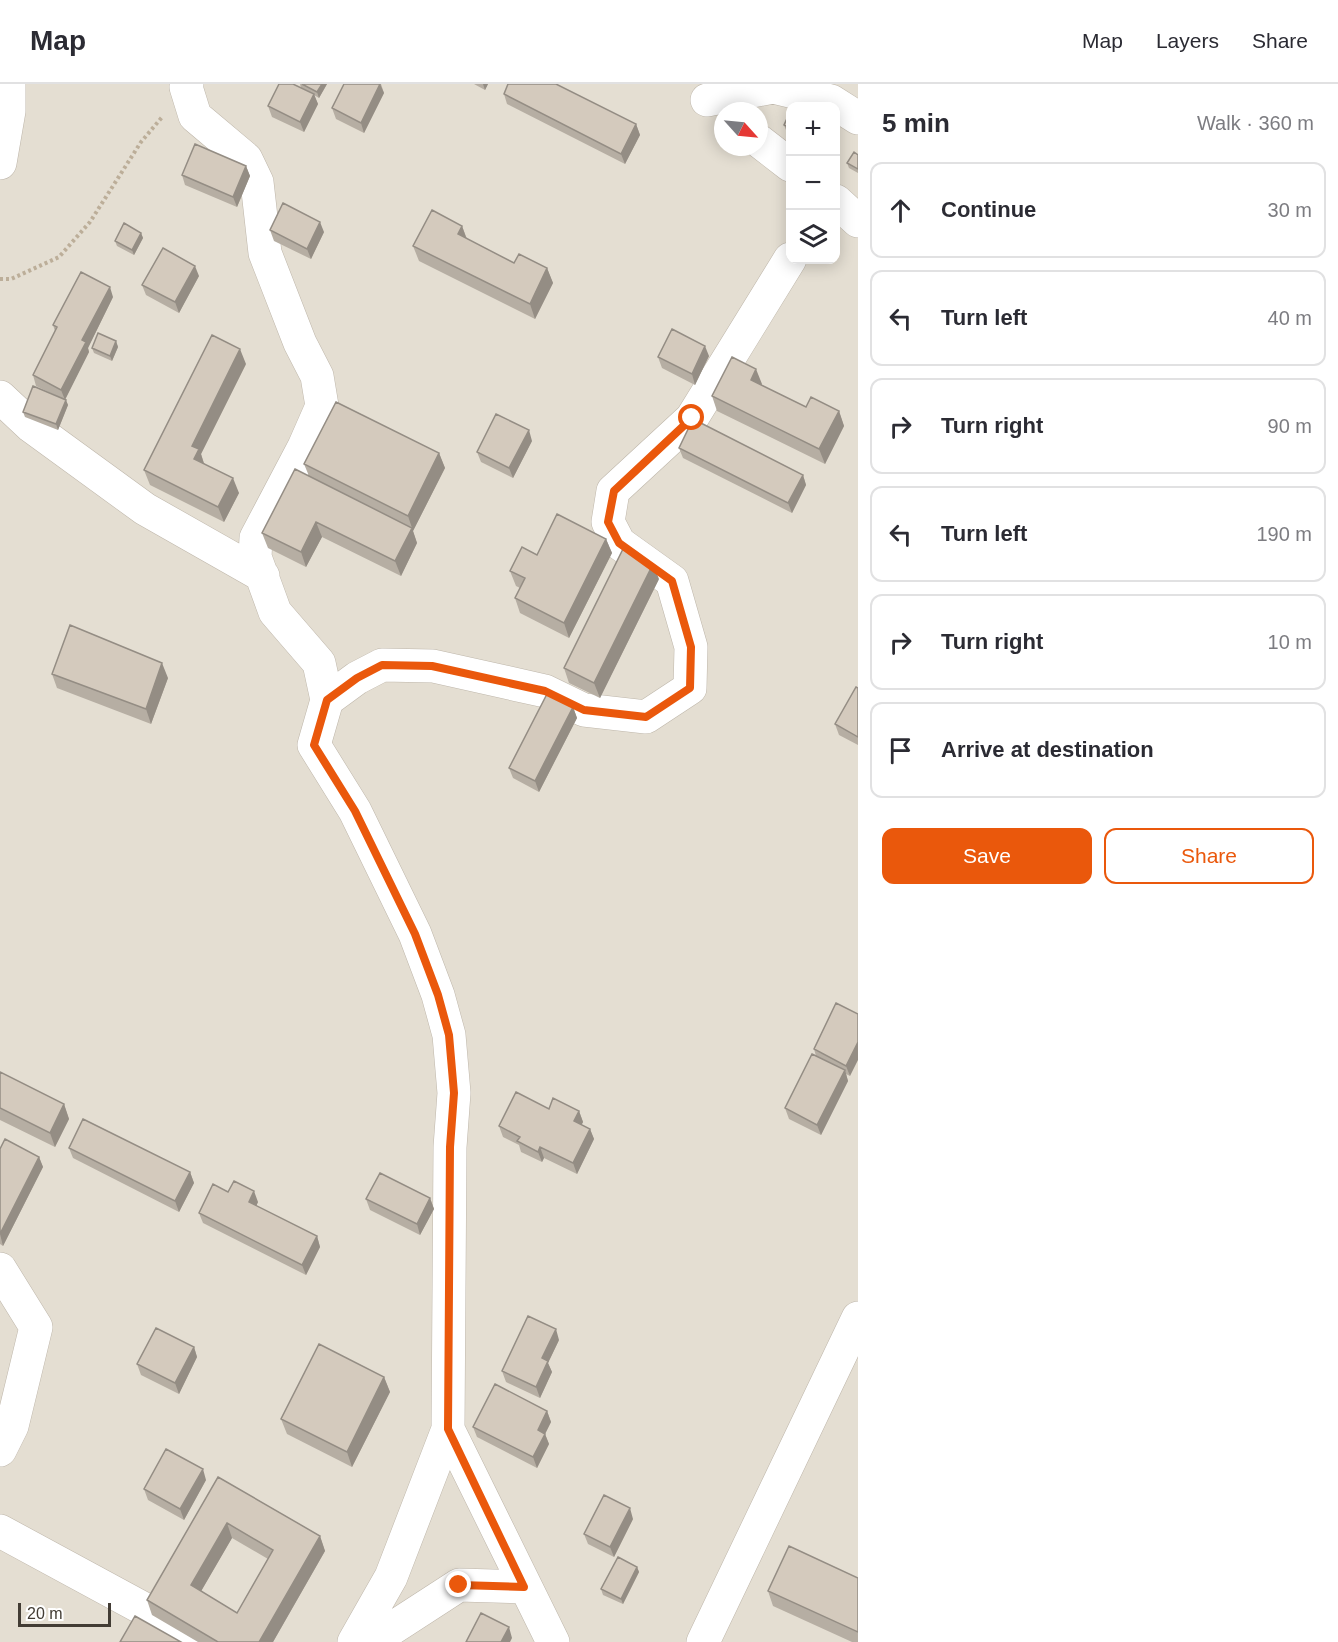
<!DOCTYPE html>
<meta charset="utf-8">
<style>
:root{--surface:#fff;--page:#f2f2f3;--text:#2b2b33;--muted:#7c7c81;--line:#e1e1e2;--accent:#ea580c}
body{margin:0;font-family:Arial,sans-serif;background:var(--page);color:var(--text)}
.controls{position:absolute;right:18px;top:18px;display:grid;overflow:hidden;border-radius:12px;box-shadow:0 3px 15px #0003}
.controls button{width:54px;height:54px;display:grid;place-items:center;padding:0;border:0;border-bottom:2px solid var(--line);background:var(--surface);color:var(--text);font:30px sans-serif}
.compass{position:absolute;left:714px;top:18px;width:54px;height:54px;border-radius:50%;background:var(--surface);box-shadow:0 3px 15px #0003;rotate:117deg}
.scale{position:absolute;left:18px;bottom:15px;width:93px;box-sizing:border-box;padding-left:6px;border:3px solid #423c34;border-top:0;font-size:16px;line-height:21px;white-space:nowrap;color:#423c34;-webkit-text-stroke:4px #fff;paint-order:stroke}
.stop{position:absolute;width:18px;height:18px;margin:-14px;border:4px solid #ea580c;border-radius:50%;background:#fff}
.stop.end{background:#ea580c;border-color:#fff;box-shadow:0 2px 6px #0008}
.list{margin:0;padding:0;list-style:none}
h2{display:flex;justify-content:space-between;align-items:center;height:78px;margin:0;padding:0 24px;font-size:26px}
h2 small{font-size:20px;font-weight:400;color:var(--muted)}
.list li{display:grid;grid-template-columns:39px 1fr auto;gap:18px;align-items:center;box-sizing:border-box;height:96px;margin:0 12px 12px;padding:0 12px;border:2px solid var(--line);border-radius:12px}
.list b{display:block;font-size:22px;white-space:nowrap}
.list em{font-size:20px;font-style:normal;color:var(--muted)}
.actions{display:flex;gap:12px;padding:18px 24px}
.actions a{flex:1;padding:14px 0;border:2px solid var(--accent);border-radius:12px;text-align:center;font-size:21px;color:var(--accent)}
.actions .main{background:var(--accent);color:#fff}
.icon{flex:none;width:33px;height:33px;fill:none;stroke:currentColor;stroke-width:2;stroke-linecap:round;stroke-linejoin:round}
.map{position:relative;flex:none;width:858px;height:1558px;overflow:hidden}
header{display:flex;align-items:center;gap:36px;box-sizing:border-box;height:84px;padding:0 30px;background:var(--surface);border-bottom:2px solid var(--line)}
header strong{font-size:28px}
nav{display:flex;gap:33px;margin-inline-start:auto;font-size:21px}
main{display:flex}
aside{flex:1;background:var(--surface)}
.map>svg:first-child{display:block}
.residential{fill:#e4ded2;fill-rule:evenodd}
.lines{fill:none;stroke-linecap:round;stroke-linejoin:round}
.street-casing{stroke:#beb6aa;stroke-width:34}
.path{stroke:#bcae99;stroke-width:4;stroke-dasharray:3 3;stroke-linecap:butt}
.street{stroke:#fff;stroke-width:33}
.wall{fill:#b6aea3;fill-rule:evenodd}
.shaded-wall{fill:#948d84}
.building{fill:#d4cabd;stroke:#948d84;stroke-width:1.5;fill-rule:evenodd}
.route{stroke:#ea580c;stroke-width:8}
</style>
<header>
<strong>Map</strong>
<nav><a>Map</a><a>Layers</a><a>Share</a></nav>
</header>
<main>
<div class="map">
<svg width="858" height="1558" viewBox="0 0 858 1558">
<rect width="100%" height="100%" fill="#f0ece3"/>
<!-- residential -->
<path class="residential" d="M0,0h858v1558h-858zM790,22h46v154h-46zM723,27h36v36h-36z"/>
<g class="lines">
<!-- street casing -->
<g class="street-casing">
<path id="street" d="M187,0l-1,3 9,29 51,43 11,23 8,71 35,90 17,33 5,30 -18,41 -48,91 -1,19 20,55 44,51 8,37
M707,16l66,-13 58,14 27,17
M759,57l31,24
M0,79l9,-52v-27
M836,117l22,20
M0,313l31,29 114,83 118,67
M0,1185l36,58 -24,99 -12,24
M448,1345l105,213
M0,1447l205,111
M354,1558l37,-65 57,-148 2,-282 4,-54 -5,-58 -11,-40 -23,-61 -60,-123 -41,-66 13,-45 30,-22 25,-13 51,1 112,25 39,19 62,7 44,-29 1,-41 -19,-66 -53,-38 -11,-21 5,-31 79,-73 98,-159
M371,1558l88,-57 65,2
M703,1558l155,-324"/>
</g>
<!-- path -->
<path class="path" d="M0,195h11l48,-22 31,-35 51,-80 22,-26"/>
<!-- street -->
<use href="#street" class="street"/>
</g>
<!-- wall -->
<path class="wall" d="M300,0h27l-8,14 -5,-3 4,9 -14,28 -32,-15 -4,-11 33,-18z
M344,0h37l3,9 -20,40 -28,-14 -4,-11z
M474,0h14l-3,6z
M504,10l132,30 4,11 -15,29 -118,-60z
M790,28v21l-4,-3 -2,-5z
M858,71v18l-9,-5 -2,-5z
M246,82l4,10 -13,31 -52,-22 -3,-10z
M462,142l5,13 47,24 33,5 6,15 -18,36 -116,-58 -6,-15z
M270,146l54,2 -13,27 -37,-18z
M141,149l2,5 -9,17 -17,-9 -2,-5z
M199,192l-20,37 -33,-18 -4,-10z
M113,213l-25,51 1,4 -24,47 3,6 -10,25 -33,-13 -2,-5 34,-16 -21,-10 -3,-11 22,-44 -2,-6z
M116,257l2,6 -6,14 -18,-8 -2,-5z
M709,272l-14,29 -33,-17 -4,-11z
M246,280l-45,90 3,9 35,30 -15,29 -74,-37 -6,-15z
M762,300l-1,1 45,22 33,4 5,15 -19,38 -108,-53 -5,-15z
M532,357l-19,37 -32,-16 -4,-10z
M679,364l124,27 3,10 -14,28 -109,-55z
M439,369l6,15 -32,63 4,12 -16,33 -79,-39 -16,30 -38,-19 -6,-15 47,-57 -5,-12z
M606,455l6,14 -43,85 -49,-25 -5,-15 5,-10 -4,-2 -6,-15z
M659,495l-59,119 -31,-15 -5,-15z
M52,590l116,4 -17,46 -94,-36z
M858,604v57l-19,-10 -4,-11z
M573,623l4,11 -38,74 -26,-14 -4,-10z
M836,919l14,73 -4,-2 2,7 -27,54 -32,-16 -4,-11 31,-52 -2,-7z
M0,988l64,32 5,15 -14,28 -55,-27z
M549,1025l30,2 4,11 -2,3 9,4 4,10 -17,35 -33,-16 -2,4 -21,-10 -2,-7 -16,-8 -4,-11z
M69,1064l121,24 4,11 -15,29 -106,-54z
M0,1065l39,8 4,10 -40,79 -3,-2z
M228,1108l30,10 -2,4 61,30 3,11 -14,28 -103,-52 -4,-10z
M430,1114l4,11 -14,26 -50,-25 -4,-11z
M559,1256l-11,23 4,9 -12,26 -34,-16 -4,-11z
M194,1263l3,10 -18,37 -38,-19 -4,-11z
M384,1293l6,15 -38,75 -65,-33 -6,-15z
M547,1327l4,11 -6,12 4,10 -12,24 -60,-31 -4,-10z
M218,1393l102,59 5,15 -52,91h-75l-46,-27 -5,-15zM232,1454l36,21 -31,54 -36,-22z
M206,1396l-22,40 -36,-20 -4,-11z
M633,1435l-19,38 -26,-13 -4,-10z
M637,1483l2,5 -16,32 -20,-9 -2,-6z
M858,1494v64h-6l-79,-36 -5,-15z"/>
<!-- shaded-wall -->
<path class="shaded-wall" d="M322,0h5l-8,14 -2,-6z
M380,0l4,9 -20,40 -3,-10z
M483,0h5l-3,6z
M314,10l4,10 -14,28 -4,-10z
M636,40l4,11 -15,29 -4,-10z
M246,82l4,10 -13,31 -4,-10z
M320,138l4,10 -13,27 -4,-10z
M462,142l5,14 -9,-6z
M141,149l2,5 -9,17 -2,-5z
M195,182l4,10 -20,37 -4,-11z
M547,184l6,15 -18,36 -5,-15z
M110,203l3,10 -25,51 1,4 -24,48 -4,-10 21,-50z
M116,257l2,6 -6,14 -2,-5z
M705,262l4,10 -14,29 -3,-11z
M240,265l6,15 -45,90 3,10 -10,-5 -2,-13z
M756,285l6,15 -6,11 -5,-15z
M66,316l2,5 -10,25 -2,-6z
M839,327l5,15 -19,38 -6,-15z
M529,346l3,11 -19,37 -4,-10z
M439,369l6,15 -32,63 -5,-15z
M803,391l3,10 -14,28 -4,-10z
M233,394l6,15 -15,29 -6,-15z
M316,438l6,15 -16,30 -5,-15z
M412,444l5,15 -16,33 -6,-15z
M606,455l6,14 -43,85 -5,-15z
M653,480l6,15 -59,119 -6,-15z
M162,579l6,15 -17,46 -5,-15z
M573,623l4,11 -38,74 -4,-11z
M858,958v18l-8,16 -4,-10z
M845,986l3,11 -27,54 -4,-10z
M64,1020l5,15 -14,28 -5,-14z
M579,1027l4,11 -5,10 -4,-11z
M590,1045l4,10 -17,35 -4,-11z
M540,1063l4,11 -2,4 -4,-10z
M39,1073l4,10 -40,79 -3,-12z
M190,1088l4,11 -15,29 -4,-11z
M254,1107l4,11 -5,11 -4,-11z
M430,1114l4,11 -14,26 -3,-11z
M317,1152l3,11 -14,28 -4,-10z
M556,1245l3,11 -11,23 4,9 -12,26 -4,-11 6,-29z
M194,1263l3,10 -18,37 -4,-11z
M384,1293l6,15 -38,75 -5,-15z
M547,1327l4,11 -9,18 -4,-10z
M545,1350l4,10 -12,24 -4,-11z
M203,1385l3,11 -22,40 -4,-11z
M630,1424l3,11 -19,38 -4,-10z
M227,1439l5,15 -36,62 -5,-15z
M320,1452l5,15 -52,91h-14z
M637,1483l2,5 -16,32 -2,-5z
M509,1543l3,11 -2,4h-9z"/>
<!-- building -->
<path class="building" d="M279,0h14l21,10 -14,28 -32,-16z
M302,0h20l-5,8z
M344,0h36l-19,39 -29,-15z
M508,0h48l80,40 -15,30 -117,-60z
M790,28v16l-6,-3z
M195,60l51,22 -13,31 -51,-22z
M854,68l4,3v14l-11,-6z
M283,119l37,19 -13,27 -37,-19z
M432,126l30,16 -4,8 56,29 5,-9 28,14 -17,36 -117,-58z
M124,139l17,10 -9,17 -17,-9z
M163,164l32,18 -20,36 -33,-17z
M81,188l29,15 -28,53 4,2 -25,48 -28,-15 24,-48 -4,-2z
M672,245l33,17 -13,28 -34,-17z
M98,249l18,8 -6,15 -18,-8z
M212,251l28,14 -48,97 7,3 -5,10 39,19 -15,29 -74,-37z
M732,273l24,12 -5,11 55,27 5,-10 28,14 -20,38 -107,-53z
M33,302l33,14 -10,24 -33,-12z
M336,318l103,51 -31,63 -104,-52z
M496,330l33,16 -20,38 -32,-16z
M693,335l110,56 -15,28 -109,-55z
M295,385l117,59 -17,33 -79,-39 -15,30 -39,-19z
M557,430l49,25 -42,84 -49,-25 10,-20 -15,-7 12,-24 15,8z
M623,465l30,15 -59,119 -30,-15z
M70,541l92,38 -16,46 -94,-35z
M856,603l2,1v49l-23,-13z
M547,610l26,13 -38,74 -26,-13z
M836,919l22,11v28l-12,24 -32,-17z
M812,970l33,16 -28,55 -32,-17z
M0,988l64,32 -14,29 -50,-25z
M516,1008l33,17 4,-11 26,13 -5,10 16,8 -17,34 -33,-16 -2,5 -21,-11 3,-4 -21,-11z
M83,1035l107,53 -15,29 -106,-53z
M5,1055l34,18 -39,77v-85z
M380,1089l50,25 -13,26 -51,-25z
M234,1097l20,10 -5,11 68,34 -15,29 -103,-52 14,-29 15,8z
M528,1232l28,13 -14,29 6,3 -12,26 -34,-16z
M156,1244l38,19 -19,36 -38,-19z
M319,1260l65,33 -37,75 -66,-33z
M495,1300l52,27 -9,19 7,4 -12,23 -60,-30z
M166,1365l37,20 -23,40 -36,-20z
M218,1393l102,59 -61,106h-41l-71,-42zM227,1439l46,27 -36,63 -46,-28z
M604,1411l26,13 -20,39 -26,-13z
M789,1462l69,32v54l-90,-41z
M618,1473l19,10 -16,32 -20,-10z
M481,1529l28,14 -8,15h-35z
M135,1532l46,26h-61z"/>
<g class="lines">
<!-- route -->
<path class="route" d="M459,1501l65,2 -76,-158 2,-282 4,-54 -5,-58 -11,-40 -23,-61 -60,-123 -41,-66 13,-45 30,-22 25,-13 50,1 113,25 39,19 62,7 44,-29 1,-41 -19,-66 -53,-38 -11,-21 6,-31 78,-73"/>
</g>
</svg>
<div class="controls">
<button>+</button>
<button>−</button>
<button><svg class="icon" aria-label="layers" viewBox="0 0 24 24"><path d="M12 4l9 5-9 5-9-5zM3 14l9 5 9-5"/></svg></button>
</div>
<svg class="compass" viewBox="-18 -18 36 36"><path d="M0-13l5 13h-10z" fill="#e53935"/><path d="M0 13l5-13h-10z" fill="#7c7c81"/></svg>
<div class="scale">20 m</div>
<div class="stop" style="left:692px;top:334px"></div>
<div class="stop end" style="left:459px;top:1501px"></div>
</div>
<aside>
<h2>5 min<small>Walk · 360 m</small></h2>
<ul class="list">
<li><svg class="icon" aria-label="ahead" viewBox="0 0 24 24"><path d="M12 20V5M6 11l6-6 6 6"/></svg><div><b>Continue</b></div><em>30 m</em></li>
<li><svg class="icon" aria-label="left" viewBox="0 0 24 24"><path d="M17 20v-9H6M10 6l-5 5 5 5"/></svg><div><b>Turn left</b></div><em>40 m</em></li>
<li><svg class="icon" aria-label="right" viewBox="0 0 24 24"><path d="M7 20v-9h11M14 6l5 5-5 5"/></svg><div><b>Turn right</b></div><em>90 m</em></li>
<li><svg class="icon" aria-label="left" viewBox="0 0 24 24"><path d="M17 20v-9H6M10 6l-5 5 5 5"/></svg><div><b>Turn left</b></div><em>190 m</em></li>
<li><svg class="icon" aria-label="right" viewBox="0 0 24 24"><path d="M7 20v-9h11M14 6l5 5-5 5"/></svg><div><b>Turn right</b></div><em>10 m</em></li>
<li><svg class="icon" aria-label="arrive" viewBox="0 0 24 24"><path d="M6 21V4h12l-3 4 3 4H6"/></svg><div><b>Arrive at destination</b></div></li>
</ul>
<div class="actions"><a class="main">Save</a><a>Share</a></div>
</aside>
</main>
